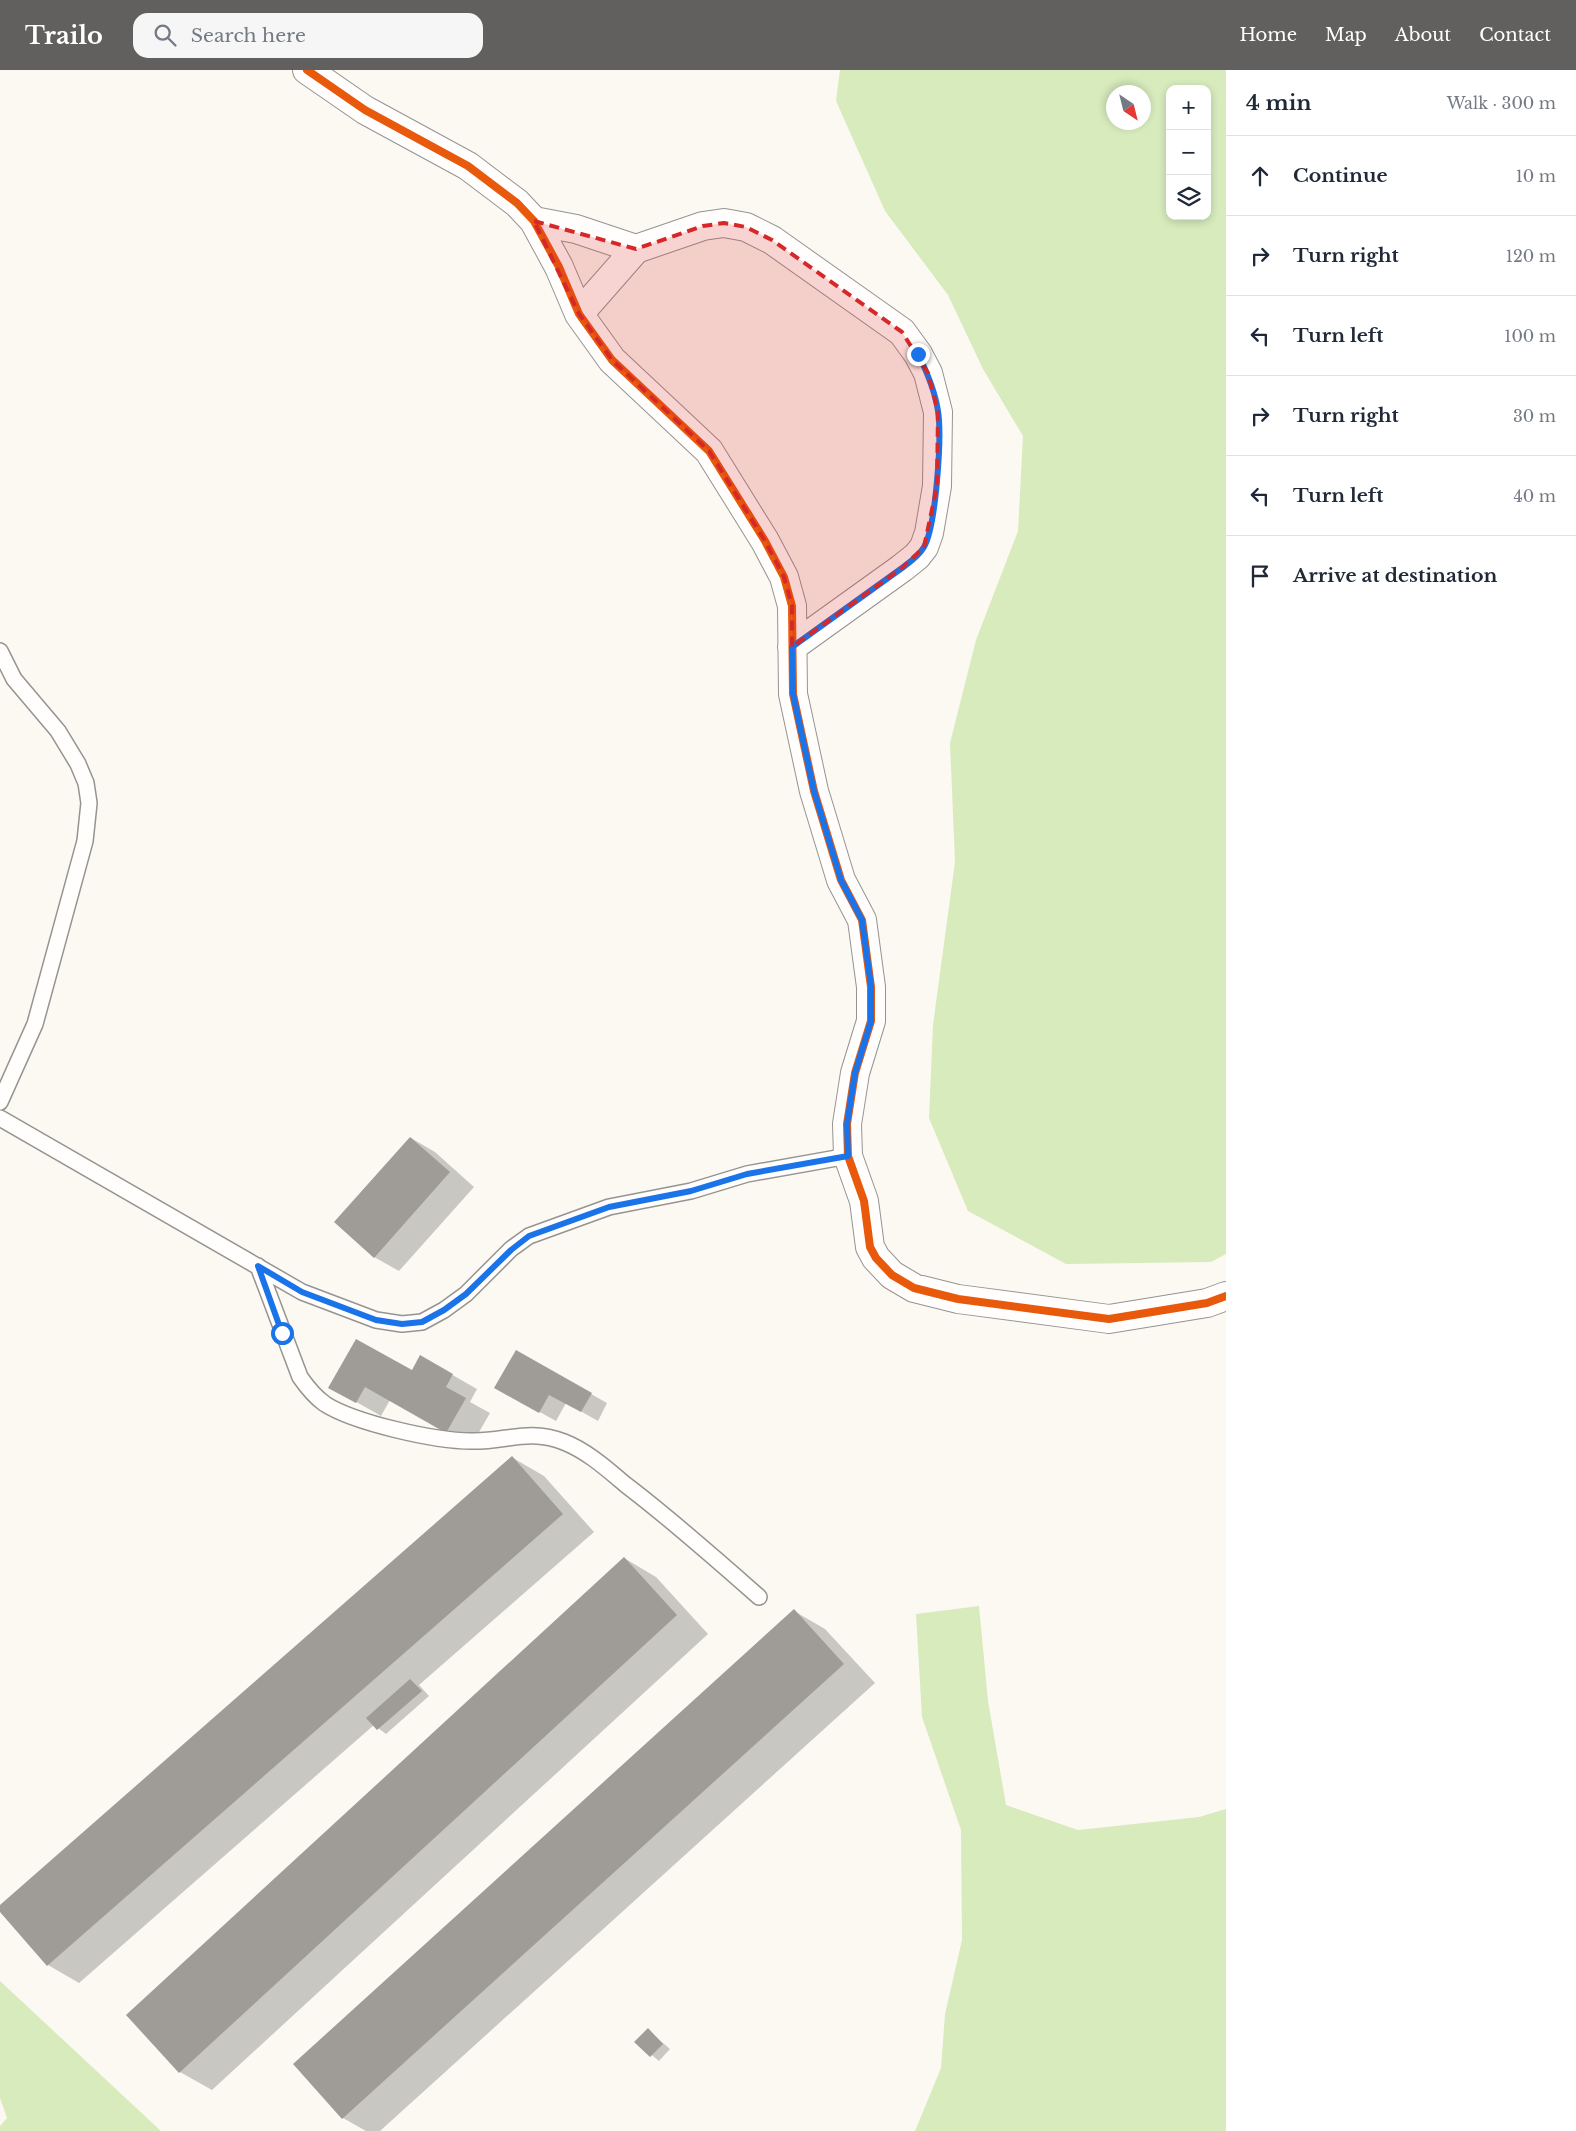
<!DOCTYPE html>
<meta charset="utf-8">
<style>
:root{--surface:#fff;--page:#f6f6f7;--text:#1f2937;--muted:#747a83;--line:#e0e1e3;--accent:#61605e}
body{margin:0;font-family:"Libre Baskerville",serif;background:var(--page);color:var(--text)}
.controls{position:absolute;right:15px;top:15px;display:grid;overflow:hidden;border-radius:10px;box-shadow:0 2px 8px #0003}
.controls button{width:45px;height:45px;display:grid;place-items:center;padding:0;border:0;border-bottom:1px solid var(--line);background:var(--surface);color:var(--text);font:25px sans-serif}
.compass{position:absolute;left:1106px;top:15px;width:45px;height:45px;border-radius:50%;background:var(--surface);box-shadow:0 2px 8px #0003;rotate:145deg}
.stop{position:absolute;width:15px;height:15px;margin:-11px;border:4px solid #1a73e8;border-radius:50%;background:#fff}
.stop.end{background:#1a73e8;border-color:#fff;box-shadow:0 1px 5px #0008}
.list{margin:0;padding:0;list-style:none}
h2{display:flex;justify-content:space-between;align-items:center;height:65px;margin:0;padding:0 20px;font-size:21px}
h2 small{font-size:16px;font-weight:400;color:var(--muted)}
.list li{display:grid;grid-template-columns:32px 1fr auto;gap:15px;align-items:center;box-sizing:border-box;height:80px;padding:0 20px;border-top:1px solid var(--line)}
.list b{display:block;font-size:19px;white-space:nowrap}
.list em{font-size:16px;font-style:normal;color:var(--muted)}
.icon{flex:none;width:28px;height:28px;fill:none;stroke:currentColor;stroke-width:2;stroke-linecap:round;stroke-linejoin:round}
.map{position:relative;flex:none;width:1226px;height:2061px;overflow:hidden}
header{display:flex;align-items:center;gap:30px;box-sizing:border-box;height:70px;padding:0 25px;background:var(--accent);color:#fff}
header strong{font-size:24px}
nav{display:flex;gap:28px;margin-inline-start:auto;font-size:18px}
.search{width:350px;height:45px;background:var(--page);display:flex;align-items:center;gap:12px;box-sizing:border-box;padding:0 18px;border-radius:15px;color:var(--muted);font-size:19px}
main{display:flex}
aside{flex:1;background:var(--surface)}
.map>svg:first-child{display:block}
.forest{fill:#d7ebbd;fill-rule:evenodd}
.shadow{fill:#0003}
.building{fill:#9f9c98}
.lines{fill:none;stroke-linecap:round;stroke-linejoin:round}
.service-casing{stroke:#959491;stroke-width:18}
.minor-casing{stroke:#959491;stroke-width:30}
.service{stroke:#fffefd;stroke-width:15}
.minor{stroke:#fffefd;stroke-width:28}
.cycleway-casing{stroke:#fff;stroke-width:11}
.cycleway{stroke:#e8590c;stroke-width:8}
.route{stroke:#1a73e8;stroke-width:6}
.marked{fill:#d62828;fill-opacity:0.2;stroke:#d62828;stroke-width:4;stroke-dasharray:10 6;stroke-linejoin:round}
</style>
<header>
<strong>Trailo</strong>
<div class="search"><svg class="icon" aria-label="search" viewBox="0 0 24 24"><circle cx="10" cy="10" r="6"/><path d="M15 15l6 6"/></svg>Search here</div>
<nav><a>Home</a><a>Map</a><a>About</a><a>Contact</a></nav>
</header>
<main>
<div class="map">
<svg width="1226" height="2061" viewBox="0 0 1226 2061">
<rect width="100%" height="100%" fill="#fcf9f2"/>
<!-- forest -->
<path class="forest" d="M840,0h386v1184l-15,8 -145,2 -98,-53 -39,-93 4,-93 22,-163 -5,-119 26,-103 42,-109 5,-95 -40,-67 -35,-74 -63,-84 -49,-110zM1170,19h37v127h-37zM1114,22h30v30h-30z
M979,1536l9,95 18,104 72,25 121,-13 27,-8v322h-311l26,-63 4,-54 17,-74 -1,-110 -39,-113 -6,-103z
M0,1911l161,150h-161v-5l7,-8 -7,-20z"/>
<!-- shadow -->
<path class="shadow" d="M411,1068l24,14 39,35 -75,84 -25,-14z
M517,1282l90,51 -9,18 -32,-18 -10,18 -60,-33z
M421,1287l56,32 -7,13 20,11 -19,33 -81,-46 -9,16 -51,-29 82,-15z
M513,1388l31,18 50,56 -175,153 10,11 -43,38 -12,-9 -295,258 -31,-18 -48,-55v-4z
M624,1488l32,19 52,57 -496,456 -32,-18 -52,-57z
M794,1541l31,18 50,54 -495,448h-14l-23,-13 -48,-54z
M648,1960l22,19 -11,12 -23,-19z"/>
<!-- building -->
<path class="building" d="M410,1067l40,35 -76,86 -40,-36z
M356,1269l56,31 8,-15 33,19 -7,13 20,11 -20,35 -81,-46 -9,16 -28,-15z
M516,1280l76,43 -11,19 -32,-17 -10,18 -45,-25z
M512,1386l51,58 -516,452 -47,-54v-7z
M624,1487l53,58 -498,458 -53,-58z
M794,1539l50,55 -502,455 -49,-55z
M410,1609l12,12 -45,39 -11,-12z
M648,1958l15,16 -13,13 -16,-15z"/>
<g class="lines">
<!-- service casing -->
<g class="service-casing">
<path id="service" d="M0,581l14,28 44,52 20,33 8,19 3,20 -4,38 -50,183 -35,78
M0,1048l302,174 74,28 26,4 20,-2 22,-12 22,-16 45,-45 18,-13 80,-29 82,-16 56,-17 101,-18
M258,1196l42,111c7,10 15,20 25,27 30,19 110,37 146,37 35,1 57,-13 93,1 23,9 43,27 62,43 46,35 90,74 133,112"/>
</g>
<!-- minor casing -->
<g class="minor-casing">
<path id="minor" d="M307,0l58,40 103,56 49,37 17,18 25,46 20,47 33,46 97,91 56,90 19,36 8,29 1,88 21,97 27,89 21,40 9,67v34l-16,52 -8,51 1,32 16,45 6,46 6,11 16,17 22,13 44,11 151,20 98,-16 19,-7
M534,151l42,8 60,20 67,-23 21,-3 22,4 26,13 130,92 16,22 10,19 10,39 -1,74 -8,47 -5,14 -7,9 -15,12 -110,79
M579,244l57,-65"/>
</g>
<!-- service -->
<use href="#service" class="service"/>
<!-- minor -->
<use href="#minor" class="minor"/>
<!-- cycleway casing -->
<g class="cycleway-casing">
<path id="cycleway" d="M307,0l58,40 103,56 49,37 17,18 25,46 20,47 33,46 97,91 56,90 19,36 8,29 1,88 21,97 27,89 21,40 9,67v34l-16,52 -8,51 1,32 16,45 6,46 6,11 16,17 22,13 44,11 151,20 98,-16 19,-7"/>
</g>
<!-- cycleway -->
<use href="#cycleway" class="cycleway"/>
</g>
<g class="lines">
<!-- route -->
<path class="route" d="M282,1263l-24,-67 44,26 74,28 26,4 20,-2 22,-12 22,-16 45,-44 18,-14 80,-29 82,-16 56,-17 101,-18 -1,-32 8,-51 16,-52v-35l-9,-66 -21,-40 -27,-89 -21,-97 -1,-47 110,-79c8,-6 17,-12 22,-21 12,-21 18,-110 14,-136 -3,-20 -11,-39 -20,-57"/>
</g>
<!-- marked area -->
<path class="marked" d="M534,151l102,28 67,-23 21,-3 22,4 26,13 130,92 26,41 10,39 -1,74 -13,61 -22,21 -110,79v-41l-8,-29 -19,-36 -56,-90 -97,-91 -33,-46z"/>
</svg>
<div class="controls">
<button>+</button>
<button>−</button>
<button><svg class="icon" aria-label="layers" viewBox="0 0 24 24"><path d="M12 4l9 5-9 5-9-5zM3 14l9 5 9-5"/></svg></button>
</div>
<svg class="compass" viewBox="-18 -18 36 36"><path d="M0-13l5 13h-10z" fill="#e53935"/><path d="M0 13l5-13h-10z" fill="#747a83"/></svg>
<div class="stop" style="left:282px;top:1263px"></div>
<div class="stop end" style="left:918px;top:284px"></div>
</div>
<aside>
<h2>4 min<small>Walk · 300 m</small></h2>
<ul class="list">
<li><svg class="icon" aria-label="ahead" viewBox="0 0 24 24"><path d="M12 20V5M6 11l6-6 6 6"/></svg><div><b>Continue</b></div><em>10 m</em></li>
<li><svg class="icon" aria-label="right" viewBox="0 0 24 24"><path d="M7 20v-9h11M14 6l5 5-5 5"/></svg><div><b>Turn right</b></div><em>120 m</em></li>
<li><svg class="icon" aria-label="left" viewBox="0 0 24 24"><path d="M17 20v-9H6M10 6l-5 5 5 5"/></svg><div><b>Turn left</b></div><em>100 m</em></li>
<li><svg class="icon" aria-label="right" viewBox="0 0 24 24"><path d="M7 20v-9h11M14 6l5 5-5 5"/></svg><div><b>Turn right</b></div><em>30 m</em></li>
<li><svg class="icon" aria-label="left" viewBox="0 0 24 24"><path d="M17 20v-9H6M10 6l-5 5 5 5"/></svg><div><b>Turn left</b></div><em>40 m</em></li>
<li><svg class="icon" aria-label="arrive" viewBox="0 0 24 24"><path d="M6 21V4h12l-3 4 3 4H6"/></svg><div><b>Arrive at destination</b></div></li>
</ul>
</aside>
</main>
